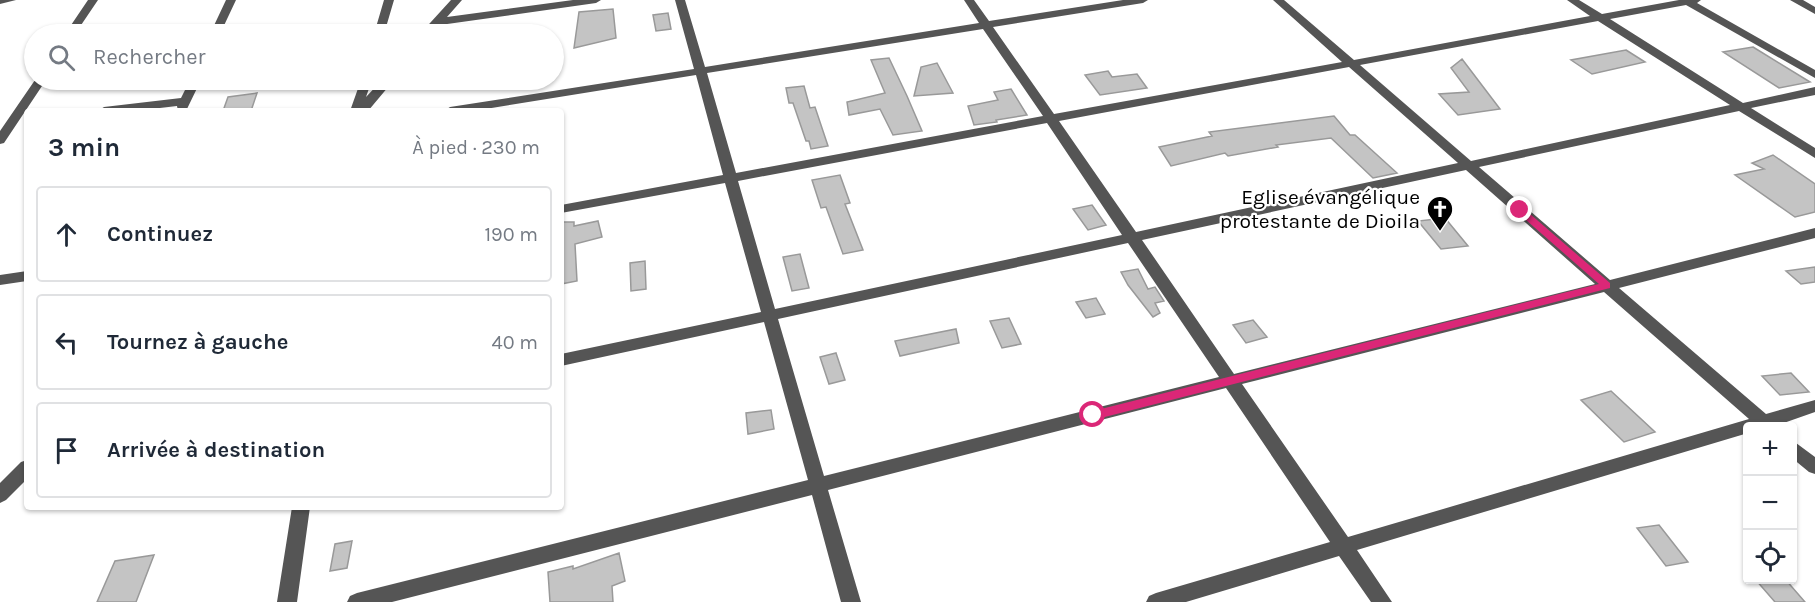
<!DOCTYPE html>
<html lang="fr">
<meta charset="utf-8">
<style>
:root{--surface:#fff;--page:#f2f2f3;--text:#1f2937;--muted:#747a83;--line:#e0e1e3}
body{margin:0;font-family:Karla,sans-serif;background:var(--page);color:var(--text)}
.controls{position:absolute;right:18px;bottom:18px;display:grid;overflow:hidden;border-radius:6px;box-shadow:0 2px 4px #0004}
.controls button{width:54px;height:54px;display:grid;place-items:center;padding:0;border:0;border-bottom:2px solid var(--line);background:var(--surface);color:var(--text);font:30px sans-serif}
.stop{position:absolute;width:18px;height:18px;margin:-14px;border:4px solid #db2777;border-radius:50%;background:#fff}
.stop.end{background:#db2777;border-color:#fff;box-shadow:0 2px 6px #0008}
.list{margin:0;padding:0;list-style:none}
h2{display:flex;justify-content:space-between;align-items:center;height:78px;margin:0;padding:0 24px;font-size:26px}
h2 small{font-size:20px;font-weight:400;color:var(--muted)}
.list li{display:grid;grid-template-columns:39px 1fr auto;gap:18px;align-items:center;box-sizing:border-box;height:96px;margin:0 12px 12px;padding:0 12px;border:2px solid var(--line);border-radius:6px}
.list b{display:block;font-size:22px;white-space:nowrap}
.list em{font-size:20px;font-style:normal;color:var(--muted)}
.icon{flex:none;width:33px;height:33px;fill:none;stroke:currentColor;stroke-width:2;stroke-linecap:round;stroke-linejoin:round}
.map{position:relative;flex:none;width:1815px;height:602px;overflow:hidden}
.search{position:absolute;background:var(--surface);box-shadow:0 2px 4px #0004;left:24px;top:24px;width:540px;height:66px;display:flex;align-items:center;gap:15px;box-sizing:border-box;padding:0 21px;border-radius:33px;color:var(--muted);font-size:22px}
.panel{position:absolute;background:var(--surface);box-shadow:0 2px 4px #0004;left:24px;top:108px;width:540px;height:402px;border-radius:6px}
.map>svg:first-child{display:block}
.building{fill:#c4c4c4;stroke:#999;stroke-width:1.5}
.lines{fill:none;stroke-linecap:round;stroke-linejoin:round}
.minor{fill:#555;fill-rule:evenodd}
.route{fill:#db2777}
.labels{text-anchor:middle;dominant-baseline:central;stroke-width:4.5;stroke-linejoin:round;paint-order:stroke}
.poi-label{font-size:21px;fill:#000;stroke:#fff;text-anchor:end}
</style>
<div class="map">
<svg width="1815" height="602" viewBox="0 0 1815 602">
<rect width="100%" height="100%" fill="#fff"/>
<!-- building -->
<path class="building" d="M613,9l3,29 -42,10 5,-36z
M668,13l3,16 -15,2 -3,-16z
M1753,47l57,35 -31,6 -56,-36z
M1626,50l19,12 -53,12 -21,-14z
M889,58l18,38 15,35 -29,4 -13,-26 -31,6 -2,-13 38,-9 -14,-33z
M1462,59l38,50 -42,6 -19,-21 30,-2 -18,-24z
M937,63l16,30 -39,3 7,-29z
M1108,71l4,6 25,-3 10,14 -47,7 -15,-20z
M804,86l6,22 5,-1 13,39 -17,3 -2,-8h-3l-13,-38h-4l-3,-15z
M1011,89l16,26 -31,5 1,2 -23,3 -6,-19 30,-6 -4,-8z
M257,93l-6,18h-28l5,-14z
M1334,116l16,19h5l42,38 -24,5 -42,-40 -55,7 2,2 -50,9 -3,-3 -54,13 -12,-19 53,-11 -3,-4z
M1773,155l42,29v28l-20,5 -60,-42 29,-6 -12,-6z
M840,175l10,28 -5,1 18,46 -20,4 -17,-47 -5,1 -9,-28z
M1092,205l14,20 -18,5 -15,-21z
M1445,218l23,28 -27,3 -23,-28z
M598,221l4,16 -27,7 2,37 -16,3v-62h13v4z
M800,254l9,34 -17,3 -9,-34z
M645,261l1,28 -15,2 -1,-28z
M1815,267v15l-14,2 -15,-13z
M1138,269l10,20 7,-2 9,14 -9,2 5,10 -7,4 -25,-32 -7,-13z
M1096,298l9,16 -19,4 -10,-16z
M1009,318l12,26 -19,4 -12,-27z
M1253,320l14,17 -21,6 -13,-18z
M956,329l3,14 -59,13 -5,-15z
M836,353l9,27 -16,4 -9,-27z
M1791,373l18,19 -29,3 -18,-19z
M1611,391l44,41 -31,10 -43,-42z
M771,410l3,19 -26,5 -2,-21z
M1659,525l29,37 -22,4 -29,-38z
M352,541l-5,27 -17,3 5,-27z
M619,553l6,28 -13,5 1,16h-63l-2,-30 25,-6v3z
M154,555l-18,47h-39l18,-41z
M1755,579h30l20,23h-30z"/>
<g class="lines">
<!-- minor -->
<path class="minor" d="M0,0h16l-16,4z
M88,0h10l-23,34h-10z
M226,0h10l-16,34h-10z
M384,0h10l-10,34h-10z
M451,0h11l-15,17 126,-17h28l-5,3 -156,22 -9,9h-11z
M675,0h10l20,67 274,-44 -15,-23h10l15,21 134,-21h25l-5,3 -150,24 61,87 288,-52 -69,-62h11l70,60 236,-44 -23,-16h12l23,14 77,-14h22l-4,3 118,67v8l-129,-73 -76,14 133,84 72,-16v8l-64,13 64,40v10l-76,-47 -260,56 131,113 205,-52v10l-196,50 147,126 49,-14v12l-40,14h-27v7l-391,117 35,52h-21l-32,-46 -153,46h-40l3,-6 7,-3 174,-51 -104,-154 -398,102 33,112h-20l-29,-107 -420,107h-45l3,-6 7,-3 451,-113 -44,-158 -203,44v-12l200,-42 -36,-129 -164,30v-8l162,-30 -27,-100 -223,36h-29l6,-4 244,-38zM1598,21l132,84 -259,56 -111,-96zM983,29l60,87 -307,57 -29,-100zM1349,67l109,96 -322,69 -77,-111zM1047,123l75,112 -347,74 -37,-128zM1466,170l129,114 -361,90 -92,-134zM1128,243l91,134 -395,99 -46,-157zM1604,292l145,127 -401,118 -106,-153z
M1790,0h13l12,7v7z
M35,80h11l-42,63 -4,1v-13z
M190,80h11l-15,31h-8l-1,-5 -43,5h-36l6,-4 77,-9z
M361,80h11l-6,17 16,-17h12l-26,31h-18z
M27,271v10l-27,4v-10z
M1792,440l23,17v17l-6,-2 -17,-14z
M27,460v19l-21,21 -6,3v-20l21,-21z
M292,507h18l-13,95h-20z"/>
</g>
<!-- route -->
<path class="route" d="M1517,208h6l87,75v5l-517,132 -6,-5 6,-4 506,-127 -82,-72z"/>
<!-- icons -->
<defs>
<g id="church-pin" transform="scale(1.35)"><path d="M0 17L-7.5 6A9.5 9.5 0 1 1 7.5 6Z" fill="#000" stroke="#fff"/><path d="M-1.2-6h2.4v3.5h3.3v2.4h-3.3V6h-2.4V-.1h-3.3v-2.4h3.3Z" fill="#fff"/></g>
</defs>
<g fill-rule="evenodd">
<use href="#church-pin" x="1440" y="209"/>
</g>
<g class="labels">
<!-- poi labels -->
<g class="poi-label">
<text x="1420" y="197">Eglise évangélique<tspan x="1420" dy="24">protestante de Dioila</tspan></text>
</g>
</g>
</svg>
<div class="controls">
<button>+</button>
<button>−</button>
<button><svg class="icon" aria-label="locate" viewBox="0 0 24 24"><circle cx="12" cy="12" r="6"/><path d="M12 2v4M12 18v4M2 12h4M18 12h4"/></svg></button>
</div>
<div class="stop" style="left:1093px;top:415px"></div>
<div class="stop end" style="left:1520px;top:210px"></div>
<div class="search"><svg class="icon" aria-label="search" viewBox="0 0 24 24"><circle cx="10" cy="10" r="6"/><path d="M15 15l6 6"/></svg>Rechercher</div>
<section class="panel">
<h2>3 min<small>À pied · 230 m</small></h2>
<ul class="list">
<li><svg class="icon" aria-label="ahead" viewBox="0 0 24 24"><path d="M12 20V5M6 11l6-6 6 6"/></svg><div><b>Continuez</b></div><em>190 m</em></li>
<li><svg class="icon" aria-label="left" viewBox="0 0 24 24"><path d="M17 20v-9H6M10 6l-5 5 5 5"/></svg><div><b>Tournez à gauche</b></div><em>40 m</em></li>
<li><svg class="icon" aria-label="arrive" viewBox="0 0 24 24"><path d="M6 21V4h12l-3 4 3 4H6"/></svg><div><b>Arrivée à destination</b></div></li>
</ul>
</section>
</div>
